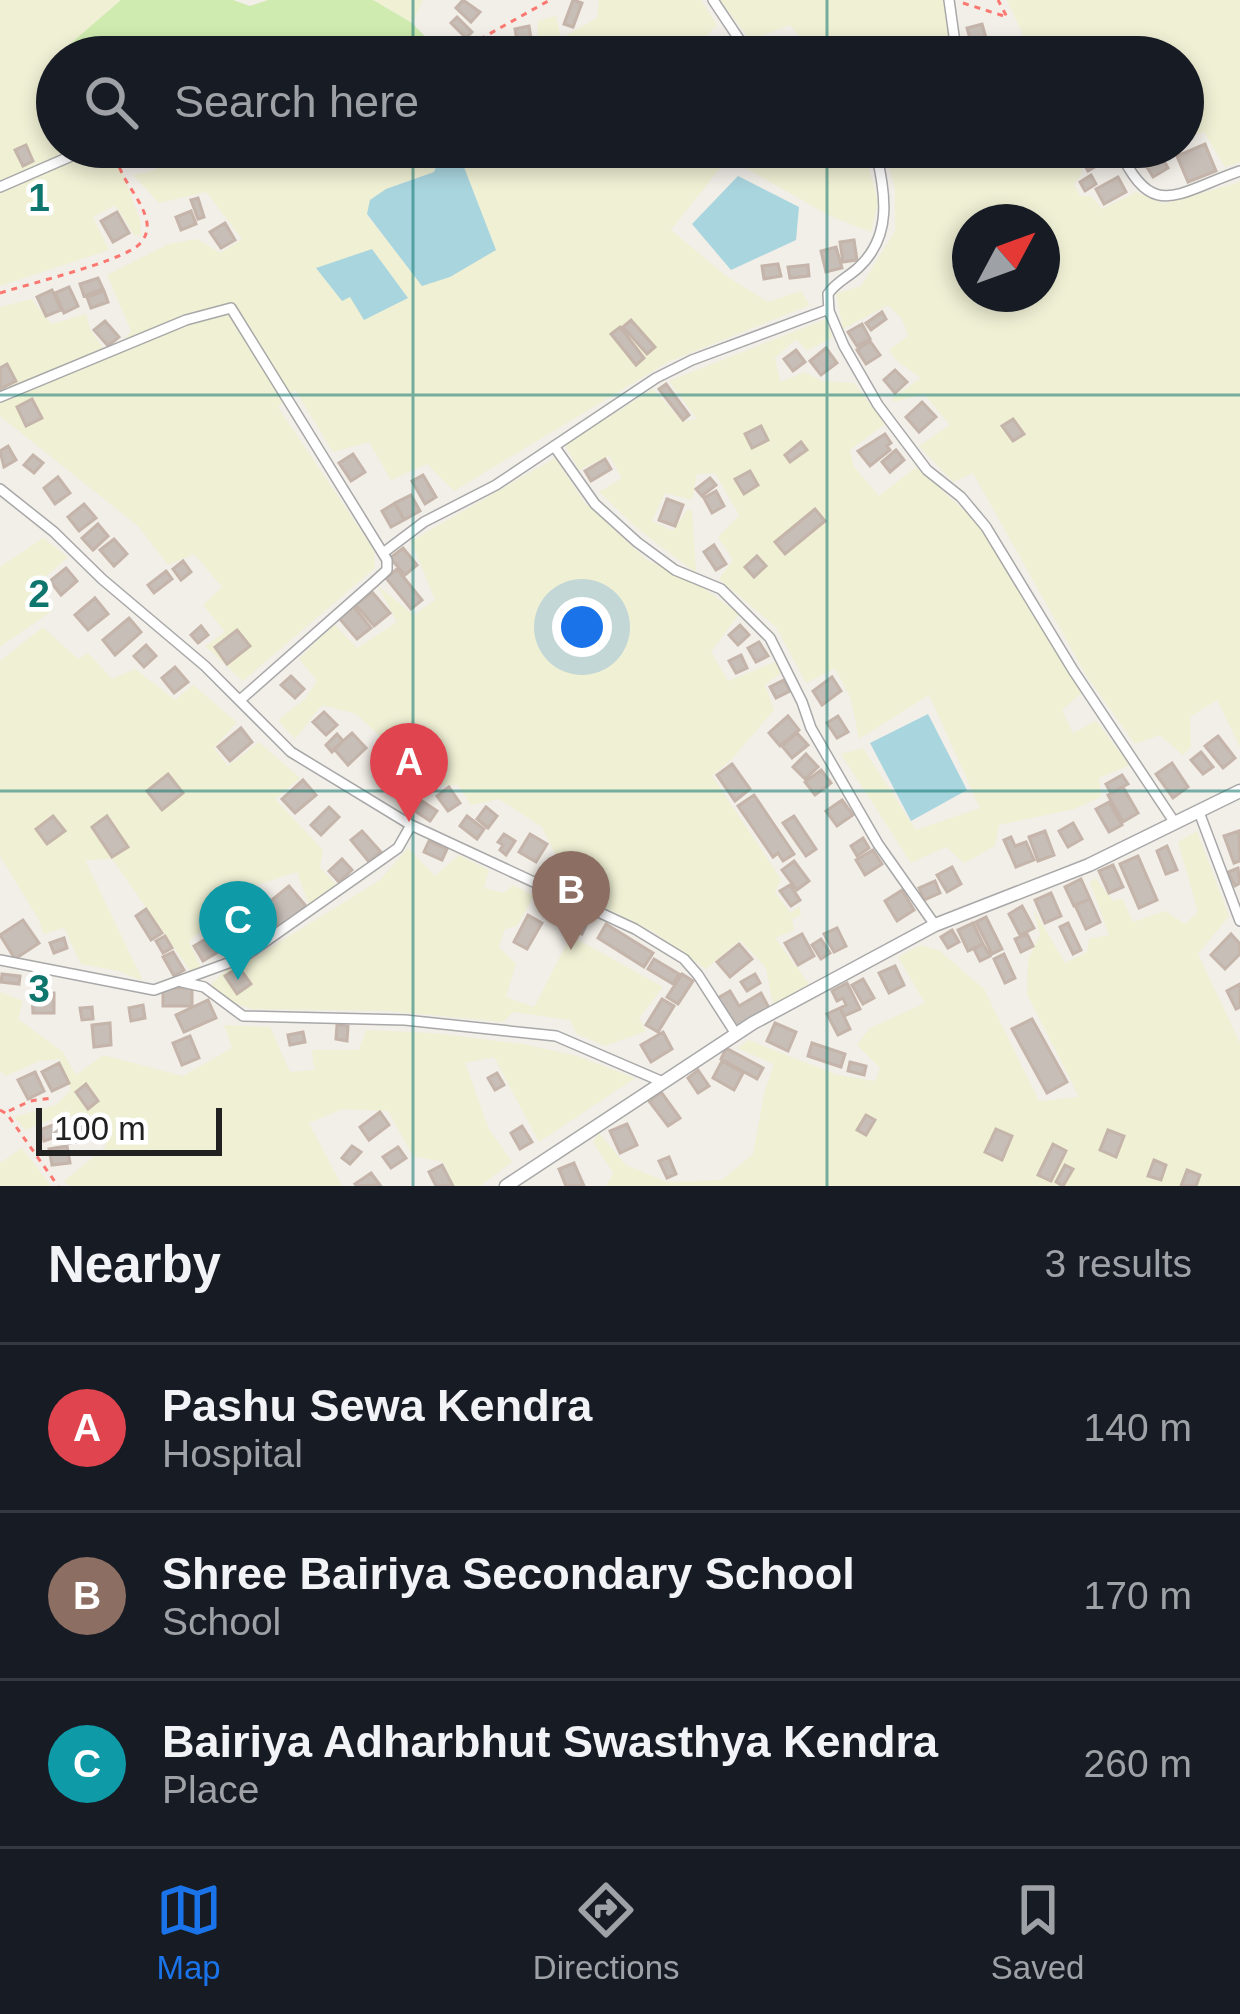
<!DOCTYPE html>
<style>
:root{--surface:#171b24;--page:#20242c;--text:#f1f3f6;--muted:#9ea1a6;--line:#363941;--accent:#1a73e8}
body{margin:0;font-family:Helvetica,sans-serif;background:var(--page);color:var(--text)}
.compass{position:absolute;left:952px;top:204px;width:108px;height:108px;border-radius:50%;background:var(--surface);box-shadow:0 6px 18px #0003;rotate:49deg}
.scale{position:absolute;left:36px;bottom:30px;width:186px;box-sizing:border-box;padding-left:12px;border:6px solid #212121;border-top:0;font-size:33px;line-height:42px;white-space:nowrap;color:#212121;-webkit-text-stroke:9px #fff;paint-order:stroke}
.you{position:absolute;left:582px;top:627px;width:42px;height:42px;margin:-30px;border:9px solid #fff;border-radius:50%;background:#1a73e8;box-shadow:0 0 0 18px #1a73e833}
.badge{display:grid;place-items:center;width:78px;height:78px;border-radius:50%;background:var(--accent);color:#fff;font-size:39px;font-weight:700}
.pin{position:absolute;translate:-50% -99px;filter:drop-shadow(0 3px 6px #0008)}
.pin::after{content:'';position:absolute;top:63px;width:42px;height:36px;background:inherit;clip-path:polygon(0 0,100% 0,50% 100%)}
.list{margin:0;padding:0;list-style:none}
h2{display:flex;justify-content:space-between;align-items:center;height:156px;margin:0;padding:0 48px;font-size:51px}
h2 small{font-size:39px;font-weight:400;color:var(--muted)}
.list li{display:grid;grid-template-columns:78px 1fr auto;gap:36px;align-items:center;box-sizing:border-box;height:168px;padding:0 48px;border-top:3px solid var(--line)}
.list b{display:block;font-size:45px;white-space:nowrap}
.list p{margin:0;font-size:39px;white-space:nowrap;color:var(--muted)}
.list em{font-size:39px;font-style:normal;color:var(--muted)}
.icon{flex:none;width:66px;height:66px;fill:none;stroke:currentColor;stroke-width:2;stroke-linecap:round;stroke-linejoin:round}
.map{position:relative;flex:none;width:1240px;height:1186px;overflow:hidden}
.search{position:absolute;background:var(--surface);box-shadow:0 6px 18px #0003;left:36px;right:36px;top:36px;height:132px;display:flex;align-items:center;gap:30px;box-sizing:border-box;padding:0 42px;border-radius:66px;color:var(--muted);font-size:45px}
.sheet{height:660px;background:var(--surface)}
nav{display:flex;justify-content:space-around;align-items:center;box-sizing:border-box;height:168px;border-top:3px solid var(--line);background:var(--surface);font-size:33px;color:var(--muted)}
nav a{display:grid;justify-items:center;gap:6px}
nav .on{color:var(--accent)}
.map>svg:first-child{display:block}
.farmland{fill:#eff0d4;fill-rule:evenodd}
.grass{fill:#cfebaf}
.water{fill:#a9d5df}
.building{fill:#c7beb7;stroke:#c4b4aa;stroke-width:3}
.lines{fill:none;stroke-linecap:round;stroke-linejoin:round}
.minor-casing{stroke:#a8a8a8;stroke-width:12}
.tertiary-casing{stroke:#a8a8a8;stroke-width:15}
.path{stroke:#fb7770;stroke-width:3;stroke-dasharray:6 6;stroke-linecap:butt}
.minor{stroke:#fff;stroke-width:9}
.tertiary{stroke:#fff;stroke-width:12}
.grid{fill:none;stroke:#0f766e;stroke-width:3;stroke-opacity:0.55}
.grid-label{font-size:39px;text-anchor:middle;font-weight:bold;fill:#0f766e;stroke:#fff;stroke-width:9;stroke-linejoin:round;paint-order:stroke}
</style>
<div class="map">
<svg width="1240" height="1186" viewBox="0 0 1240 1186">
<rect width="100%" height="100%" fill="#f2eee8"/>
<!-- farmland -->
<path class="farmland" d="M0,0h121l-65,57 1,90h56l27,73 1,15 -6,1 -20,-31 -22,12 16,33 -109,36z
M373,0h50l-11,23z
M599,0h102l16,25 -20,21 8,11h-168l1,-36 18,-5 5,22 36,-20z
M720,0h224l7,57h-136l-25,-32 -40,15z
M1007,0h233v162l-15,5 -21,-35 -21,6v-81h-150z
M150,147h684l32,11 12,44 -7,30 -41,-16 -102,-58 -57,72 55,46 42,26 33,-11 9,14 -142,57 -214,129 -27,-27 -36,16 -22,-38 -36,10 -38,-62 -17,17 96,143 1,18 -132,113 -38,-35 20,-14 -22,-27 19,-18 -28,-33 -26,11 -30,-39 -138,-110v-109l32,-8 19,25 35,-10 4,15 19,28 22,-26 -24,-56 62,-31 28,-5 23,14 22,-14 -36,-47 -47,11 -26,-28 23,-5zM434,172l-11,114 -56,-71 19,-26z
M884,147h64l2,3 156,-3 -24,17 -1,11 -7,9 6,12h11l11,13 34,-17 28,12 76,-22v565l-23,-47 -27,17 1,29 -8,9 -23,-20 -25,9 -49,-69 -113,-202 -20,9 -34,-36 31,-21 -26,-31 -31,8 -1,-4 29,-20 -25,-18 -7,-10 19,-14 -6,-17 -14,-14 -45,24 -7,-35 25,-8 34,-55v-42zM970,222h72v72h-72z
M826,319l7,18 -26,14 -11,-12 -21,19 5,24 25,-10 16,9 33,2 31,41 -35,26 4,17 25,29 37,-29 60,54 106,172 -20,17 11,23 23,-12 34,44 -31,13 2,19 -27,12 -75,16 -4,21 -31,17 -18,-16 -35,16 -70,-109 22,-6 53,82 64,-22 -51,-113 -70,44 -8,-40 -16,-31 -29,15 -30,-56 -57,-48 14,-19 -15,-23 21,-22 -24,-42 -18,1 -5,26 -27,-7 -13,28 21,10 13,-20 6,-2 4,64 -58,-44 -39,-37 23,-14 -13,-22 -30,14 -14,-25 88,-56 30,33 14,-3 -28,-38z
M555,458l29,44 63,58 51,24 41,30 -28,38 17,29 47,-19 6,11 -16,12 9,25 -42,49 -20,17 69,103 -6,13 16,21 8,-7 2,9 -9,4 2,11 -19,8 34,46 -36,21 -7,-37 -26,-28 -34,29 -54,-38 -109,-54 15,-17 -16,-33 -43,-28 -28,6 -13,-20h-25l-77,-71 -34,-9 -27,34 -17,-19 27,-21 12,-18 -18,-22 35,-35 23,24 40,-26 -19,-36 36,29 21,-15 -24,-59z
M43,538l25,19 -30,26 15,27 -53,37v-80z
M43,627l35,32 10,-6 24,26 23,-10 40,31 18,-15 44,37 -23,26 14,18 31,-24 41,36 -25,21 48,51 -3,17 16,18 -27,20 -12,-33 -40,13 -68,56 12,27 -10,4 -79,-113 -27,1 58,121 -25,-10 -37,-7 -17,-36 -21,6 -4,-14 -39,-64v-195z
M1197,831l32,85 -31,38 42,89v143h-634l7,-13 -20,-31 6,-9 27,32 41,17 55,-2 31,-26 11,-60 10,-30 -37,-16 12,-8 88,35 38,6 5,-13 -23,-23 13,-17 55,-25 -27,-46 23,-12 19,6 44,38 55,112 40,-4 -52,-103 1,-35 12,-24 -6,-25 31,53 22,-11 2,-13 20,-4 -19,-53 5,-4 18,23 9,-3 11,24 32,-11 20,13 13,-12 -20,-70z
M408,848l27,28 24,-21 30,15 -5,18 20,5 9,-8 21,11 -17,30 -12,3 -6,18 17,17 -10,33 28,10 37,-71 92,51 -24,31 7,13 -41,15 -28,-12 -7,-14 -57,-8 -10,10 -115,-11 -136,-2 -28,-9 -15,-14 16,-15 29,-13 126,-78z
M0,992l23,9 -5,18 44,32 14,24 27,-20 80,21 49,-28 -8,-23 46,2 20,45 24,-2 -2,-20h47l7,-20 67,3 90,11 54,12 58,22 -96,64 -45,-85 -29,6 24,66 23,33 -32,24h-26l-11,-24 -30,-6 -25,-45 -45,-2 -34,14 33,63h-274l-4,-5 42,-34 -9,-22 -15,-10 -24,2 -33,13 -11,-13 42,-12 15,-15 -12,-31 -20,2 -33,15 -6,-5z
M22,1148l29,38h-51v-23z"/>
<!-- grass -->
<path class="grass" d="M121,0h112l17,6 18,-6h105l39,23 30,31 -385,6 -2,-3z"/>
<!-- water -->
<path class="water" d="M462,162l34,88 -46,27 -28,9 -55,-72 3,-14 16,-11 48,-17 2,-5z
M738,176l61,31 -3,33 -65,30 -39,-46z
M372,249l36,49 -44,22 -14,-23 -8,4 -26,-33z
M928,714l39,76 -56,31 -41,-78z"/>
<!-- building -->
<path class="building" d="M463,0l17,12 -9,10 -15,-14z
M573,0l9,3 -9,24 -9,-3z
M457,17l15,15 -6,6 -15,-15z
M982,24l4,14 -15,4 -4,-14z
M529,26l5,31h-14l-5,-28z
M1016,39l7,18h-13l-5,-13z
M1002,43l3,11 -17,3 -2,-9z
M1205,144l11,27 -28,11 -11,-26z
M26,145l7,16 -10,5 -8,-16z
M439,147h17l2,9 -16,4z
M1104,152l4,7 -20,12 -4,-7z
M1160,154l8,14 -15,9 -8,-13z
M1091,175l5,9 -11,7 -5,-9z
M1118,177l8,15 -22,12 -8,-15z
M198,198l6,19 -6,2 -7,-19z
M191,211l5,13 -15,6 -5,-13z
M117,212l12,21 -16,9 -12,-21z
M225,223l10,17 -14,8 -11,-16z
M854,240l3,20 -14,2 -3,-20z
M836,247l6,21 -16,4 -5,-21z
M778,264l3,12 -17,3 -2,-13z
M808,265l1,11 -19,2 -2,-11z
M98,278l5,11 -19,7 -4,-12z
M69,287l9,19 -14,7 -9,-20z
M52,290l9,20 -15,6 -9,-19z
M104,291l4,11 -17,6 -4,-11z
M882,312l4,7 -15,11 -5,-7z
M631,320l24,27 -8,7 -24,-27z
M105,321l14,16 -11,9 -14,-16z
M862,324l8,15 -13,7 -9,-14z
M620,327l24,31 -8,7 -25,-31z
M870,341l10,14 -14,9 -9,-14z
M826,348l11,15 -16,12 -11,-14z
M796,350l9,12 -12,9 -9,-12z
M7,364l9,17 -16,8v-21z
M895,370l12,12 -12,11 -11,-13z
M666,384l23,31 -6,5 -24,-31z
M32,399l10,19 -16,8 -9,-19z
M922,402l14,15 -17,15 -13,-15z
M1013,419l11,15 -11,7 -11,-15z
M761,426l7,14 -16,8 -7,-14z
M885,434l6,9 -4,3 3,4 -20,16 -12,-15z
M801,442l6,8 -17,12 -5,-7z
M8,446l8,14 -12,7 -4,-16z
M896,450l8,10 -14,12 -8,-10z
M353,454l12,18 -14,9 -12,-18z
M33,455l10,8 -9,10 -10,-8z
M605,459l6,10 -20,12 -6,-10z
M750,471l8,14 -14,9 -9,-15z
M423,475l13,22 -11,7 -13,-23z
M58,477l12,16 -15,11 -11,-16z
M710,478l6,7 -14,11 -6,-7z
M716,491l8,15 -12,7 -8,-15z
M411,495l9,16 -16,9 -9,-17z
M667,499l16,6 -8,21 -16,-6z
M395,503l9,17 -13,7 -9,-16z
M84,504l12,14 -17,13 -11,-14z
M815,509l10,12 -40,33 -10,-12z
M98,524l10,12 -15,14 -11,-12z
M114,539l13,15 -13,12 -14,-16z
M714,545l12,19 -10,6 -12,-18z
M403,548l14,17 -12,10 -15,-17z
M757,556l9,10 -12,11 -9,-10z
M183,561l8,11 -10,8 -8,-11z
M66,568l11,13 -16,14 -11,-14z
M397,569l25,31 -11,9 -25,-31z
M166,571l6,8 -18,14 -6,-8z
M372,592l18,21 -16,13 -18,-21z
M95,598l13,16 -20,16 -13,-15z
M353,606l18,22 -14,11 -18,-21z
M129,618l12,14 -26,23 -12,-15z
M740,625l9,10 -11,10 -9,-10z
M201,626l7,9 -10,8 -7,-8z
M237,630l13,16 -23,18 -12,-17z
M759,642l9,14 -12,6 -8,-14z
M146,645l10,11 -12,11 -10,-11z
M741,655l6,13 -11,5 -7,-12z
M175,667l13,15 -14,11 -12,-15z
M291,676l13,13 -9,9 -14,-13z
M832,677l9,14 -19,14 -9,-14z
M784,680l6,11 -14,7 -6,-11z
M324,712l13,13 -11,10 -13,-13z
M788,716l11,14 -19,16 -11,-13z
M838,716l10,16 -11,6 -10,-15z
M241,728l11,14 -22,19 -12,-14z
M352,733l14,15 -18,17 -14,-16z
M797,733l11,12 -16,13 -10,-12z
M337,734l6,7 -11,11 -6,-7z
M1218,736l17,22 -12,10 -18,-22z
M1201,752l12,15 -10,7 -12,-14z
M806,754l12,13 -13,12 -12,-12z
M1172,763l16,24 -15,11 -17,-24z
M732,764l18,25 -15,12 -18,-26z
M821,770l10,13 -16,12 -10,-13z
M168,774l15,19 -21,17 -15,-19z
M1122,775l6,9 -17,9 -5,-9z
M412,779l11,8 -6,10 -11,-8z
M303,780l13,15 -21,18 -13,-14z
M449,787l11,16 -12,8 -11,-15z
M1123,787l15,26 -15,9 -15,-27z
M754,795l40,59 -11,7 -5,-8 -5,4 -35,-51z
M842,800l11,15 -16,11 -11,-15z
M422,801l15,10 -7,10 -15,-10z
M1109,802l13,23 -13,7 -13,-23z
M329,807l10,10 -18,18 -10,-10z
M486,807l11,9 -9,12 -11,-9z
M53,816l12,15 -18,13 -11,-15z
M107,816l21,31 -16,10 -20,-30z
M467,816l17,13 -7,10 -17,-13z
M794,816l22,33 -10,7 -23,-33z
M1073,823l9,16 -14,8 -9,-16z
M362,831l19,21 -12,10 -18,-22z
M1045,831l9,24 -16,6 -9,-24z
M1239,831l1,30 -6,2 -10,-27z
M504,834l11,7 -9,14 -6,-5 3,-5 -5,-3z
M530,834l17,10 -11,18 -17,-10z
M1011,837l4,9 11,-4 8,18 -18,7 -12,-27z
M863,838l6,10 -12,8 -6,-10z
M429,841l18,8 -5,11 -18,-8z
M1167,846l10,24 -11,4 -9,-23z
M873,850l9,14 -17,11 -9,-15z
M1138,856l19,44 -18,8 -19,-44z
M342,859l10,11 -13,12 -10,-11z
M794,861l15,20 -12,9 -15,-20z
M1113,865l10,22 -14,6 -10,-22z
M952,867l9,17 -14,8 -10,-17z
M1238,868l2,15 -5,3 -7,-14z
M1081,879l9,20 -16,7 -9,-19z
M935,881l5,12 -16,7 -5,-12z
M790,885l10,15 -9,6 -11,-15z
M289,886l17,20 -26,22 -17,-21z
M902,890l12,20 -17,11 -12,-20z
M1051,893l10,23 -16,7 -10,-23z
M1090,899l10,23 -14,7 -11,-24z
M249,901l8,11 -8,7 -8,-11z
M1022,906l12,22 -14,7 -11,-21z
M578,907l14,5 -10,22 -14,-6z
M146,909l16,24 -11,7 -15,-24z
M239,914l19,23 -11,9 -19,-23z
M528,915l14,8 -15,26 -13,-7z
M986,917l16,32 -10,5 -16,-32z
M23,920l16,23 -24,16 -15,-24z
M973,923l10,21 -15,7 -10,-21z
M1068,923l13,27 -8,4 -13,-27z
M606,924l47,29 -9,14 -46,-29z
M837,928l9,18 -12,6 -10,-18z
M952,930l7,12 -11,6 -7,-11z
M802,934l12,22 -16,9 -13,-22z
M1027,934l6,12 -12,6 -6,-13z
M1231,934l9,10v10l-15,15 -14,-14z
M165,936l7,12 -9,5 -7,-12z
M209,937l9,15 -15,9 -9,-15z
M64,938l3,10 -13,5 -4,-10z
M821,939l9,14 -9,6 -9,-14z
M739,944l13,15 -22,18 -13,-15z
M983,944l7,12 -10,5 -6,-12z
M173,952l11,18 -10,6 -11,-19z
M1004,954l11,24 -10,5 -11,-24z
M654,959l25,15 -6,10 -25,-15z
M895,966l9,19 -15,8 -10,-20z
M239,967l12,17 -14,10 -12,-18z
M2,974l18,2 -1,8 -18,-2z
M682,974l11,7 -15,23 -11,-7z
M755,974l5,9 -13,8 -6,-9z
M863,979l11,19 -11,6 -11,-19z
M847,983l13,26 -16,7 -4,-8 6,-3 -3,-7 -6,3 -5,-10z
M1240,984v23l-4,2 -9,-18z
M163,988h29v18h-29z
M730,991l9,15 22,-13 8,15 -35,21 -18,-30z
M54,993v20h-21l-1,-19z
M662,999l12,7 -16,26 -12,-7z
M208,1000l8,18 -32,14 -8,-17z
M143,1005l2,13 -14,3 -2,-13z
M92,1007l1,12 -11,1 -2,-12z
M840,1008l10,21 -12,6 -11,-21z
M1032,1019l35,63 -20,11 -35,-64z
M110,1023l1,22 -17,2 -2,-22z
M775,1023l21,9 -8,19 -21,-10z
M337,1025l11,1 -1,15 -11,-2z
M303,1032l2,10 -15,3 -2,-10z
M663,1032l9,17 -21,13 -10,-17z
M190,1036l9,22 -17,7 -9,-22z
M812,1043l33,11 -4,13 -33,-11z
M726,1048l37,20 -6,11 -36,-20z
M722,1061l21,12 -9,17 -21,-12z
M850,1062l16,4 -2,9 -16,-4z
M59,1063l10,20 -17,8 -10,-19z
M698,1070l11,16 -11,7 -10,-15z
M35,1072l9,19 -16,8 -10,-19z
M497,1073l7,12 -9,5 -7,-12z
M86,1084l12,17 -10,8 -12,-17z
M661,1092l19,26 -12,8 -19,-25z
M380,1112l9,13 -20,15 -9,-13z
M866,1115l9,5 -9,15 -9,-5z
M89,1121l4,17 -25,6 -4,-17z
M56,1124l5,11 -17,6 -4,-11z
M627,1124l10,21 -17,8 -10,-22z
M522,1126l10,16 -12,7 -9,-16z
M996,1129l16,7 -10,24 -17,-8z
M1108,1130l16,6 -8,21 -16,-7z
M1053,1144l13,7 -15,30 -13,-6z
M67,1146l3,17 -18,2 -3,-16z
M352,1146l9,6 -11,12 -8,-6z
M398,1147l8,11 -15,10 -8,-11z
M669,1157l7,17 -9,4 -8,-17z
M1154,1160l12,5 -5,15 -13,-4z
M574,1163l10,23h-18l-7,-17z
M442,1165l11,21h-17l-7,-14z
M1065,1165l8,4 -10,17 -7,-4z
M1187,1170l13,5 -4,11h-15z
M371,1173l9,12 -23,1 -2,-2z"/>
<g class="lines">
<!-- minor casing -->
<g class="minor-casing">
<path id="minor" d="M713,0l38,57
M949,0l8,57
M875,147c9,43 20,87 -17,121 -11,10 -22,14 -30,26l1,17 15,35 34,59 49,65 34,27 25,30 87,143 102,153
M1118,147c34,76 58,46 122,24
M0,187l92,-40
M0,397l186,-77 45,-12 156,252v10l-12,11 -135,119
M554,446l41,58 42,38 38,28 46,19 49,49 32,64 9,26 67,116 57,81
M0,489l54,43 48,47 103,87 86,86 120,73 224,104 49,30 14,16 38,59
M383,553l41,-31 72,-37 160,-107 36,-18 137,-51
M1199,812l41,109
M0,960l154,30 88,-32 156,-110 13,-23
M182,982l22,5 39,29 162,4 151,16 107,46"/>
</g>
<!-- tertiary casing -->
<g class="tertiary-casing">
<path id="tertiary" d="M506,1186l247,-163 182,-98 154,-60 151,-74"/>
</g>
<!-- path -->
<path class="path" d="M963,3l44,14 -9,-17
M448,57l102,-57
M0,293c32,-10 111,-29 136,-46 8,-6 12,-14 11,-24 -4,-25 -28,-43 -31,-69l5,-7
M0,1110l7,4 51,72
M9,1111l21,-10 22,-3"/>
<!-- minor -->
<use href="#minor" class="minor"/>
<!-- tertiary -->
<use href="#tertiary" class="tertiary"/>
</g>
<!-- grid -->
<path class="grid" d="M413,0v57M827,0v57M413,147v1039M827,147v1039M0,395h1240M0,791h1240"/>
<g class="grid-label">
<text x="39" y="211">1</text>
<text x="39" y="607">2</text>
<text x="39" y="1002">3</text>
</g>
</svg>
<svg class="compass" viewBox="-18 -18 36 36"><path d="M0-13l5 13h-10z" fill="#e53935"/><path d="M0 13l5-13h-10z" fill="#9ea1a6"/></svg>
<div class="scale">100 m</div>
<div class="you"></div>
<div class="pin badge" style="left:409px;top:822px;background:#e0444e">A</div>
<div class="pin badge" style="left:571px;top:950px;background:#8d6e63">B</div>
<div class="pin badge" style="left:238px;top:980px;background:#0f9aa8">C</div>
<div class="search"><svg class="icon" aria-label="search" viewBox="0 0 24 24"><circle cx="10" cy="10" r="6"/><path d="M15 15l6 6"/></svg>Search here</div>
</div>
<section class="sheet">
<h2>Nearby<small>3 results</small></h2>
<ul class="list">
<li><span class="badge" style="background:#e0444e">A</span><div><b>Pashu Sewa Kendra</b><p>Hospital</p></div><em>140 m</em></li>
<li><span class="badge" style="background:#8d6e63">B</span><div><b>Shree Bairiya Secondary School</b><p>School</p></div><em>170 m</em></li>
<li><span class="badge" style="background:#0f9aa8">C</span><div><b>Bairiya Adharbhut Swasthya Kendra</b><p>Place</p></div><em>260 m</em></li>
</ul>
</section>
<nav>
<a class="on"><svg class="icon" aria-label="map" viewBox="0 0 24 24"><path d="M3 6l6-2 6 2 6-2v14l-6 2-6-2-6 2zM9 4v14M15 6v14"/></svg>Map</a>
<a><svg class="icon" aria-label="directions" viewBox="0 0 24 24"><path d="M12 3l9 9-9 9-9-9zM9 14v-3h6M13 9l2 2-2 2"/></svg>Directions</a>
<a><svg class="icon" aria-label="saved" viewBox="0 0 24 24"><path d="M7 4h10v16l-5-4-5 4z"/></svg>Saved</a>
</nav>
